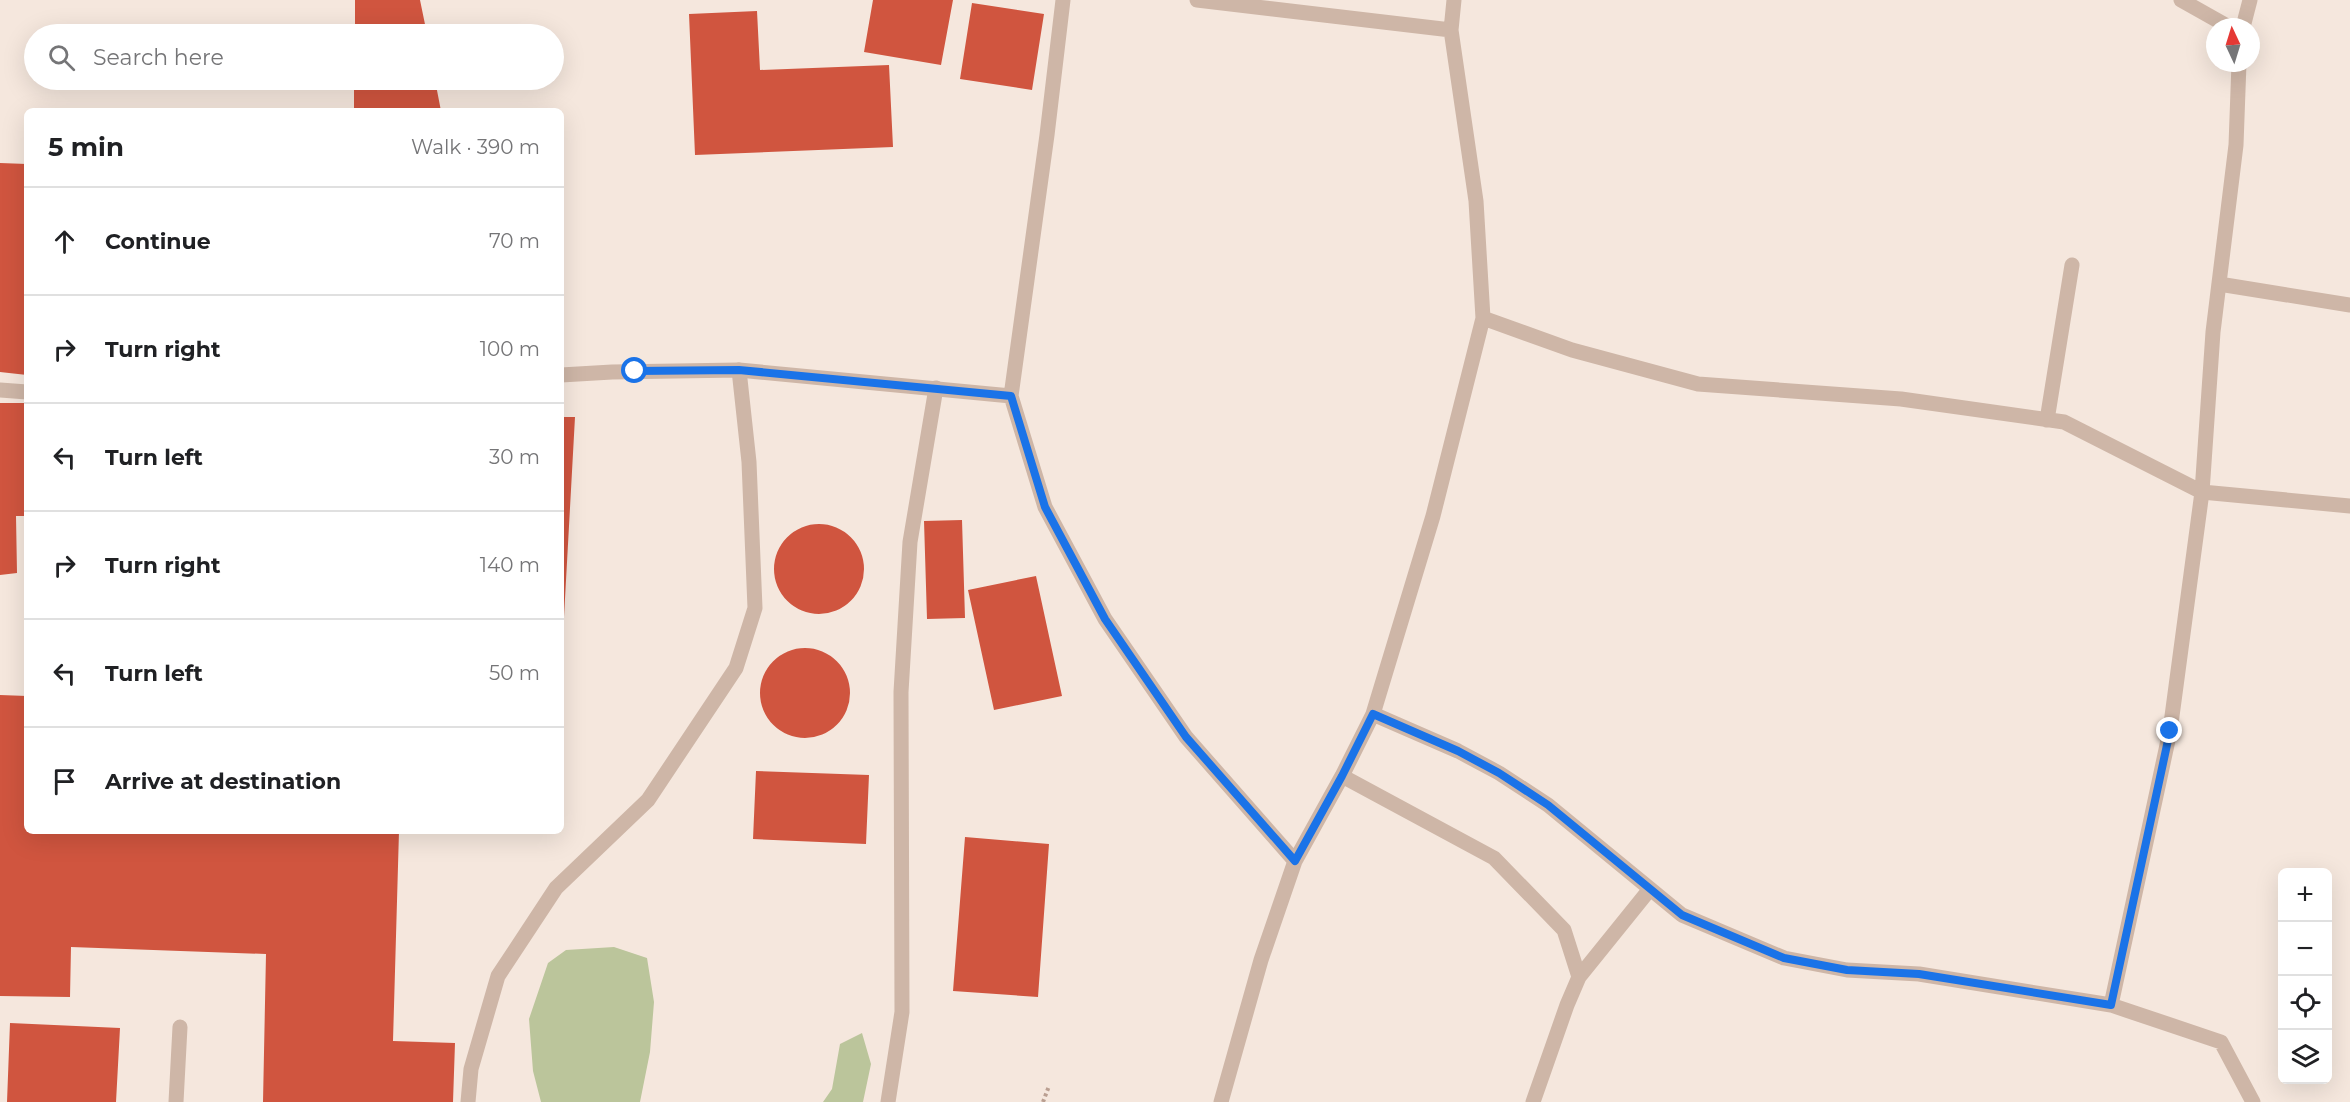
<!DOCTYPE html>
<meta charset="utf-8">
<style>
:root{--surface:#fff;--page:#f6f6f6;--text:#202124;--muted:#757577;--line:#e0e0e0}
body{margin:0;font-family:Montserrat,sans-serif;background:var(--page);color:var(--text)}
.controls{position:absolute;right:18px;bottom:18px;display:grid;overflow:hidden;border-radius:9px;box-shadow:0 6px 24px #0002}
.controls button{width:54px;height:54px;display:grid;place-items:center;padding:0;border:0;border-bottom:2px solid var(--line);background:var(--surface);color:var(--text);font:30px sans-serif}
.compass{position:absolute;left:2206px;top:18px;width:54px;height:54px;border-radius:50%;background:var(--surface);box-shadow:0 6px 24px #0002;rotate:356deg}
.stop{position:absolute;width:18px;height:18px;margin:-14px;border:4px solid #1a73e8;border-radius:50%;background:#fff}
.stop.end{background:#1a73e8;border-color:#fff;box-shadow:0 2px 6px #0008}
.list{margin:0;padding:0;list-style:none}
h2{display:flex;justify-content:space-between;align-items:center;height:78px;margin:0;padding:0 24px;font-size:26px}
h2 small{font-size:20px;font-weight:400;color:var(--muted)}
.list li{display:grid;grid-template-columns:39px 1fr auto;gap:18px;align-items:center;box-sizing:border-box;height:108px;padding:0 24px;border-top:2px solid var(--line)}
.list b{display:block;font-size:22px;white-space:nowrap}
.list em{font-size:20px;font-style:normal;color:var(--muted)}
.icon{flex:none;width:33px;height:33px;fill:none;stroke:currentColor;stroke-width:2;stroke-linecap:round;stroke-linejoin:round}
.map{position:relative;flex:none;width:2350px;height:1102px;overflow:hidden}
.search{position:absolute;background:var(--surface);box-shadow:0 6px 24px #0002;left:24px;top:24px;width:540px;height:66px;display:flex;align-items:center;gap:15px;box-sizing:border-box;padding:0 21px;border-radius:33px;color:var(--muted);font-size:22px}
.panel{position:absolute;background:var(--surface);box-shadow:0 6px 24px #0002;left:24px;top:108px;width:540px;height:726px;border-radius:9px}
.map>svg:first-child{display:block}
.green{fill:#bbc59b}
.building{fill:#d0553f}
.lines{fill:none;stroke-linecap:round;stroke-linejoin:round}
.path{stroke:#ba9f91;stroke-width:4;stroke-dasharray:3 3;stroke-linecap:butt}
.lane{stroke:#ceb6a7;stroke-width:15}
.street{stroke:#ceb6a7;stroke-width:15}
.route{stroke:#1a73e8;stroke-width:8}
</style>
<div class="map">
<svg width="2350" height="1102" viewBox="0 0 2350 1102">
<rect width="100%" height="100%" fill="#f5e7dd"/>
<!-- green -->
<path class="green" d="M614,947l33,11 7,44 -4,50 -10,50h-99l-8,-31 -4,-52 19,-56 18,-13z
M862,1033l9,31 -8,38h-40l9,-13 8,-45z"/>
<!-- building -->
<path class="building" d="M355,0h65l7,34h-72z
M873,0h80l-12,65 -77,-13z
M972,3l72,11 -12,76 -72,-11z
M757,11l3,59 129,-5 4,82 -198,8 -6,-141z
M354,80h81l6,31h-87z
M0,163l27,1v211l-27,-3z
M0,403h27v113h-11l1,57 -17,2z
M561,417h14l-12,218h-2z
M962,520l3,98 -38,1 -3,-98z
M774 569a45 45 0 1 1 90 0a45 45 0 1 1-90 0Z
M1036,576l26,120 -68,14 -26,-120z
M760 693a45 45 0 1 1 90 0a45 45 0 1 1-90 0Z
M0,695l27,1v135h372l-6,210 62,2 -2,59h-190l3,-148 -195,-7 -1,50 -70,-1z
M756,771l113,4 -3,69 -113,-5z
M965,837l84,7 -11,153 -85,-6z
M10,1023l110,5 -4,74h-109z"/>
<g class="lines">
<!-- path -->
<path class="path" d="M1043,1102l6,-16"/>
<!-- lane -->
<path class="lane" d="M176,1102l4,-75
M468,1102l3,-33 27,-93 58,-88 92,-88 88,-132 19,-60 -6,-146 -10,-92
M888,1102l14,-90 -1,-320 9,-150 26,-154"/>
<!-- street -->
<path class="street" d="M1063,0l-16,135 -36,261 34,111 60,112 81,118 109,124 -34,99 -40,142
M1197,0l254,30
M2181,0l48,27
M2243,27l7,-27
M2219,284l131,21
M1483,318l89,32 126,34 203,15 163,23 138,70 148,14
M561,375l51,-3 127,-2 272,26
M0,390l27,2
M2047,420l25,-155
M1373,714l60,-198 50,-198 -7,-117 -25,-171 3,-30
M1342,776l152,82 70,72 15,47 -12,28 -34,97
M1295,861l47,-85 31,-62 85,37 41,22 49,32 134,110 102,43 63,12 72,4 192,31 110,37 32,60
M1579,977l71,-88
M2111,1005l59,-274 32,-239 11,-160 23,-187 3,-82"/>
</g>
<g class="lines">
<!-- route -->
<path class="route" d="M635,371l104,-1 272,26 34,111 60,112 81,118 109,124 47,-85 31,-62 85,37 41,22 49,32 134,110 102,43 63,12 72,4 192,31 59,-274"/>
</g>
</svg>
<div class="controls">
<button>+</button>
<button>−</button>
<button><svg class="icon" aria-label="locate" viewBox="0 0 24 24"><circle cx="12" cy="12" r="6"/><path d="M12 2v4M12 18v4M2 12h4M18 12h4"/></svg></button>
<button><svg class="icon" aria-label="layers" viewBox="0 0 24 24"><path d="M12 4l9 5-9 5-9-5zM3 14l9 5 9-5"/></svg></button>
</div>
<svg class="compass" viewBox="-18 -18 36 36"><path d="M0-13l5 13h-10z" fill="#e53935"/><path d="M0 13l5-13h-10z" fill="#757577"/></svg>
<div class="stop" style="left:635px;top:371px"></div>
<div class="stop end" style="left:2170px;top:731px"></div>
<div class="search"><svg class="icon" aria-label="search" viewBox="0 0 24 24"><circle cx="10" cy="10" r="6"/><path d="M15 15l6 6"/></svg>Search here</div>
<section class="panel">
<h2>5 min<small>Walk · 390 m</small></h2>
<ul class="list">
<li><svg class="icon" aria-label="ahead" viewBox="0 0 24 24"><path d="M12 20V5M6 11l6-6 6 6"/></svg><div><b>Continue</b></div><em>70 m</em></li>
<li><svg class="icon" aria-label="right" viewBox="0 0 24 24"><path d="M7 20v-9h11M14 6l5 5-5 5"/></svg><div><b>Turn right</b></div><em>100 m</em></li>
<li><svg class="icon" aria-label="left" viewBox="0 0 24 24"><path d="M17 20v-9H6M10 6l-5 5 5 5"/></svg><div><b>Turn left</b></div><em>30 m</em></li>
<li><svg class="icon" aria-label="right" viewBox="0 0 24 24"><path d="M7 20v-9h11M14 6l5 5-5 5"/></svg><div><b>Turn right</b></div><em>140 m</em></li>
<li><svg class="icon" aria-label="left" viewBox="0 0 24 24"><path d="M17 20v-9H6M10 6l-5 5 5 5"/></svg><div><b>Turn left</b></div><em>50 m</em></li>
<li><svg class="icon" aria-label="arrive" viewBox="0 0 24 24"><path d="M6 21V4h12l-3 4 3 4H6"/></svg><div><b>Arrive at destination</b></div></li>
</ul>
</section>
</div>
